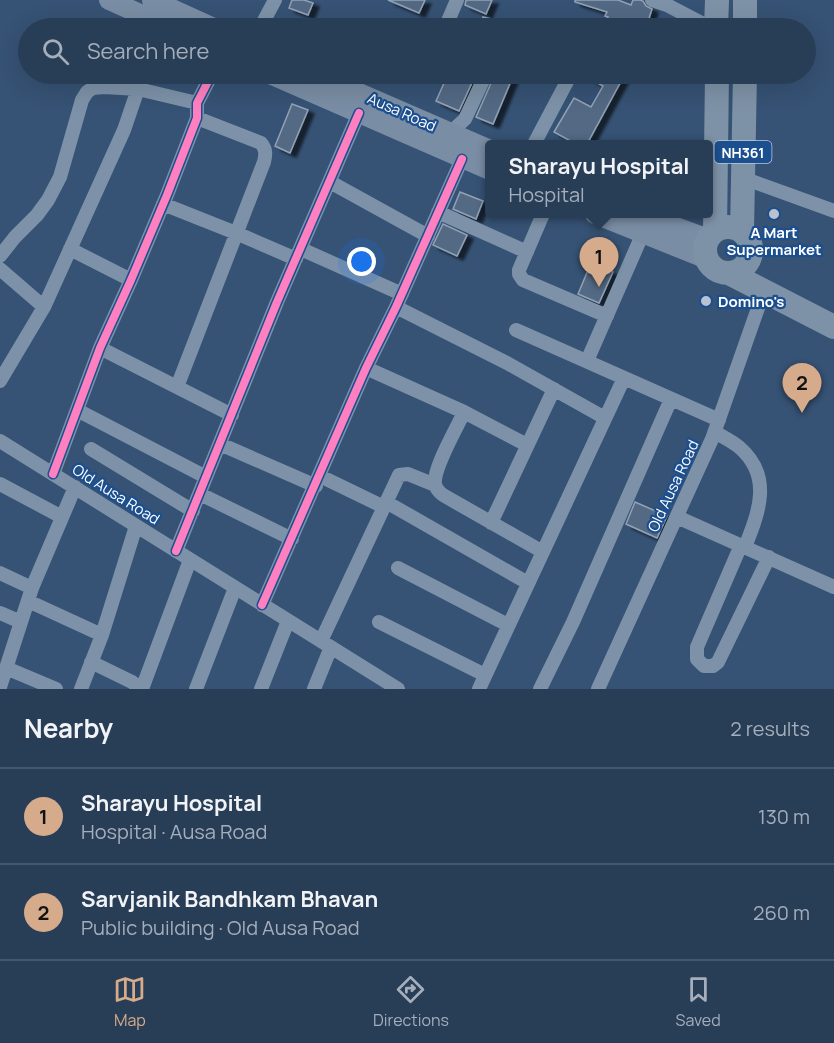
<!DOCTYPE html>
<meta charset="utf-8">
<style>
:root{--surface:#283e57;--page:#30455d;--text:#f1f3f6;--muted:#a5aeba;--line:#44576d;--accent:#d6ab8b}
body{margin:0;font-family:Manrope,sans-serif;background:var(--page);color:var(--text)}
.you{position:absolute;left:362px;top:262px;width:21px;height:21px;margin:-15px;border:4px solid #fff;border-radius:50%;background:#1a73e8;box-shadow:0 0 0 9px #1a73e833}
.badge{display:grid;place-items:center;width:39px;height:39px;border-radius:50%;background:var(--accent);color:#111;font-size:20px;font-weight:700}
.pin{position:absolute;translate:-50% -50px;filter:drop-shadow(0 2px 3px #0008)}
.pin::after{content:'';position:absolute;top:32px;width:21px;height:18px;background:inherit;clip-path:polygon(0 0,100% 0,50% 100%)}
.popup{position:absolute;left:485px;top:140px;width:228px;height:78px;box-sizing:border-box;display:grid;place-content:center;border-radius:6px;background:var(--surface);filter:drop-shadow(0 2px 4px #0005);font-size:20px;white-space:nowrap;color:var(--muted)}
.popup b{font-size:22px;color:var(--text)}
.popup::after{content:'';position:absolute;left:50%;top:100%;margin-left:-12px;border:12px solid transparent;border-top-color:var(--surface)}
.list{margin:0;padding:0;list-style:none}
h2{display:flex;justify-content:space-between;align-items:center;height:78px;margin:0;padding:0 24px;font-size:26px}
h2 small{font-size:20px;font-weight:400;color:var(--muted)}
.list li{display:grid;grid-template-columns:39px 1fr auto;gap:18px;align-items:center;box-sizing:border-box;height:96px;padding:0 24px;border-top:2px solid var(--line)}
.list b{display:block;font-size:22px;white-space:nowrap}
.list p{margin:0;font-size:20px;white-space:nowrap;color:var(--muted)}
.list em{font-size:20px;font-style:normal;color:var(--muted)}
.icon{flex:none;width:33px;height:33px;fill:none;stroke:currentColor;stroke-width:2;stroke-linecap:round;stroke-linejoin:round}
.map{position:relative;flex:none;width:834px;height:689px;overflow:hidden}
.search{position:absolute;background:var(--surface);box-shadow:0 6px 24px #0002;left:18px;right:18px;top:18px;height:66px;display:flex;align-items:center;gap:15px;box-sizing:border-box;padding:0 21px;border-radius:33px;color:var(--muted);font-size:22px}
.sheet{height:270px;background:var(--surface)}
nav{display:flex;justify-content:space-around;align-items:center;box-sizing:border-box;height:84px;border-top:2px solid var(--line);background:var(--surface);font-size:16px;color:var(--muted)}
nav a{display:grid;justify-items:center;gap:3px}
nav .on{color:var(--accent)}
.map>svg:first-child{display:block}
.building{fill:#526984;stroke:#92a2b6;stroke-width:1.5;filter:url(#shadow)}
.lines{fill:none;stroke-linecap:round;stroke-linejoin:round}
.street{stroke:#7d92a8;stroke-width:14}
.secondary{stroke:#798da4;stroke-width:20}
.highway{stroke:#7e92a7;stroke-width:24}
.cycleway-casing{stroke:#1b4f8f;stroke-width:11}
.cycleway{stroke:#ff80c0;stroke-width:8}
.poi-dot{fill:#b9c2ce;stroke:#1b4f8f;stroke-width:2}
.labels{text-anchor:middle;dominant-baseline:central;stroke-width:4.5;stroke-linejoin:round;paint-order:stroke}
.shield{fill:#1b4f8f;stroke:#bbcadd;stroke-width:1.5}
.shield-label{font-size:14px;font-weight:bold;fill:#fff}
.street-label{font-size:15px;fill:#fff;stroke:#1b4f8f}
.poi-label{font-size:15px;font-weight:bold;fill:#fff;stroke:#1b4f8f}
</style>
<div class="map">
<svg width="834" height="689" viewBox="0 0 834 689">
<defs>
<filter id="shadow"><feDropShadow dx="6" dy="4" stdDeviation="1.5" flood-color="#0009"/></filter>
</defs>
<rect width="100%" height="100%" fill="#365274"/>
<!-- building -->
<path class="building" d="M292,0h12l9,3 -5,12 -19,-7z
M388,0h37l-6,13z
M466,0h26l-6,14 -21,-9z
M575,0h43l13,5 2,-5h7l3,1 3,5 6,3 -6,19h-42v-3l4,-8 -3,-1 2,-4 -32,-10z
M483,17l32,8v3h-34z
M452,74h24l-17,37 -23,-10 9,-20 3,1z
M495,74h19l-21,50 -17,-7z
M582,74h43l-38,70h-11l-22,-12 20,-34 17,9 12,-21z
M292,104l16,6 -18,43 -15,-7z
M460,192l23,9 -7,18 -23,-10z
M443,224l24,11 -10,21 -24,-11z
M591,263l22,9 -14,31 -21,-9z
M635,502l32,14 -10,22 -31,-14z"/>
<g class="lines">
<!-- street -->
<path class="street" d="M652,0l15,5 44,23
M260,28l15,-28
M445,28l12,-28
M595,28v-1
M450,133l15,-14 21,-45
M534,144l37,-70
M743,178l91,33
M330,182l98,54
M163,204l73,29 60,26
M438,212l89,40
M543,214l-24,56v4l4,6 84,36
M70,249l61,31
M301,249l101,45
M0,256l15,-19 22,-22 11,-15 12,-23 22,-77 5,-8 6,-4 11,-1 34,2 59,14
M0,269l44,38
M396,307l111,56 98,55
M516,330l203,90
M100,348l132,67
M587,361l56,-128
M366,368l98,44 63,33
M0,381l44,-74 80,-177 14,-41
M177,387l87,-225c2,-8 2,-13 -3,-19l-64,-25
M77,410l129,67
M464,412c-7,16 -31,56 -29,72 1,5 4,8 8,11l100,57
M715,432c8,5 17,9 24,15 34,29 20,65 6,100
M0,441l398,248
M220,444l96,42
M91,449l102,62
M53,474l47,-126 31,-68 36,-85 30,-77v-15l15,-29
M320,476l64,31
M0,484l62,33
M200,494l92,45
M386,502l142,81
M677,517l157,70
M491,523l63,-134
M741,545l-44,102v12l7,7h9l5,-4 51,-105
M176,551l101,-249 82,-189
M398,568l110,57
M0,573l32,15
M28,601l74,34
M262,605l104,-237 30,-61 66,-148
M0,613l21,9
M379,622l106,53
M321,641l78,-166 9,-1 27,11
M91,662l41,20 9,7
M6,668l50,21
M0,687l32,-99 43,-101
M81,689l21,-54 34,-109
M142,689l48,-129
M196,689l39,-101
M261,689l27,-68
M314,689l17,-42
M479,689l145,-311
M540,689l33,-67 98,-223
M598,689l114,-250 52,-148"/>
<!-- secondary -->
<path class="secondary" d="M109,0l62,28
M152,0l62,28
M270,74l220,96
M315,74l175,76
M595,214l112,45
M640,214l68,25"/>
<!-- highway -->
<path class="highway" d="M716,28l1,-28
M745,28v-28
M705 250a23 23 0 1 1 46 0a23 23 0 1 1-46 0Z
M715,231l2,-157
M742,231l3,-157
M729,273l105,54"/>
<!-- cycleway casing -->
<g class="cycleway-casing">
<path id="cycleway" d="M53,474l47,-126 31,-68 36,-85 30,-77v-15l15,-29
M176,551l101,-249 82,-189
M262,605l104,-237 30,-61 66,-148"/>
</g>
<!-- cycleway -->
<use href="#cycleway" class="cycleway"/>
</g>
<!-- markers -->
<g class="poi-dot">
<circle cx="774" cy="214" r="6"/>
<circle cx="706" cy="301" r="6"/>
</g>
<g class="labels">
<!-- shield labels -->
<rect class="shield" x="714.5" y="141" width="57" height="22" rx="4.5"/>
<g class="shield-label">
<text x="743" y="152">NH361</text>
</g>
<!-- street labels -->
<g class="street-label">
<text transform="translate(402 112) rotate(24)">Ausa Road</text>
<text transform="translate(673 486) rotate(-65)">Old Ausa Road</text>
<text transform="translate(116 494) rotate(32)">Old Ausa Road</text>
</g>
<!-- poi labels -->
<g class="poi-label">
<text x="774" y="232">A Mart<tspan x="774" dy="17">Supermarket</tspan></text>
<text x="718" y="301" text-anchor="start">Domino's</text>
</g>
</g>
</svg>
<div class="you"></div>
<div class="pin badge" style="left:599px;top:287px">1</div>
<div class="popup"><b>Sharayu Hospital</b>Hospital</div>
<div class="pin badge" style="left:802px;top:413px">2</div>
<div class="search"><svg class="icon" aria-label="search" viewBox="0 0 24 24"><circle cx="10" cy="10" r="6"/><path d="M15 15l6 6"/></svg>Search here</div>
</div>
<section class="sheet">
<h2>Nearby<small>2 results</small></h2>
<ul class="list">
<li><span class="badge">1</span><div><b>Sharayu Hospital</b><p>Hospital · Ausa Road</p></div><em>130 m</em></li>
<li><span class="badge">2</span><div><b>Sarvjanik Bandhkam Bhavan</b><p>Public building · Old Ausa Road</p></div><em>260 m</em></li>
</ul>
</section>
<nav>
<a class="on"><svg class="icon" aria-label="map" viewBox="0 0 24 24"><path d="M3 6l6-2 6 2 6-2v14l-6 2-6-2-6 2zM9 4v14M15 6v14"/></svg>Map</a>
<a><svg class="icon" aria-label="directions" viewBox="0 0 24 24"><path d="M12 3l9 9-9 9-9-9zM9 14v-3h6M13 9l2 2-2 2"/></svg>Directions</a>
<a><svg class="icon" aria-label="saved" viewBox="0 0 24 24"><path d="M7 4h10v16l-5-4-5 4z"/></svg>Saved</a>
</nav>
